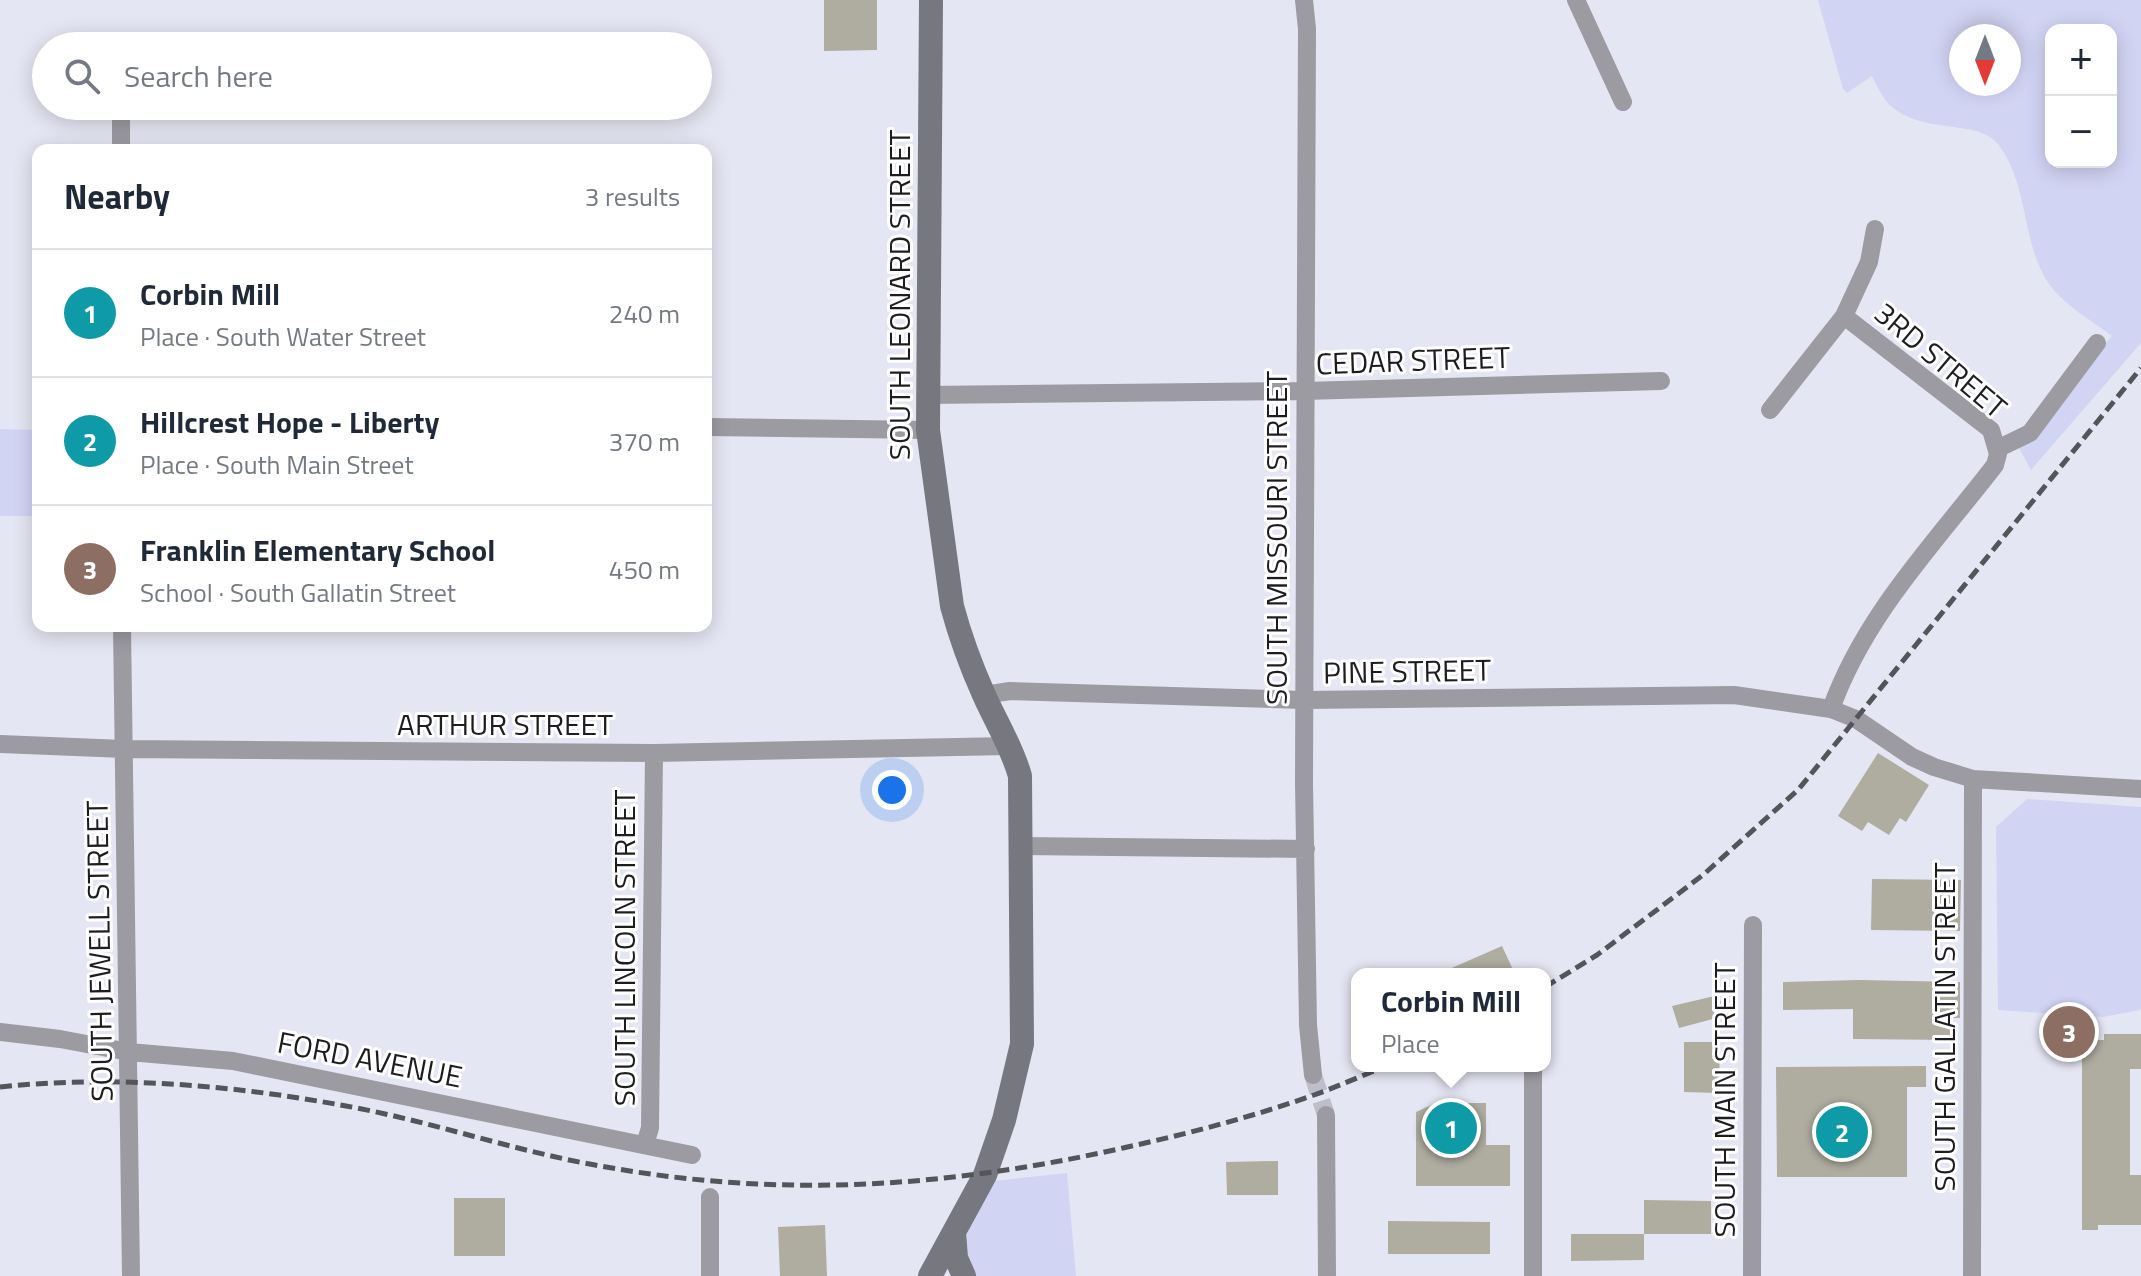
<!DOCTYPE html>
<meta charset="utf-8">
<style>
:root{--surface:#fff;--page:#f6f6f7;--text:#1f2937;--muted:#747a83;--line:#e0e1e3;--accent:#967e26}
body{margin:0;font-family:"Titillium Web",sans-serif;background:var(--page);color:var(--text)}
.controls{position:absolute;right:24px;top:24px;display:grid;overflow:hidden;border-radius:16px;box-shadow:0 4px 20px #0003}
.controls button{width:72px;height:72px;display:grid;place-items:center;padding:0;border:0;border-bottom:2px solid var(--line);background:var(--surface);color:var(--text);font:40px sans-serif}
.compass{position:absolute;left:1949px;top:24px;width:72px;height:72px;border-radius:50%;background:var(--surface);box-shadow:0 4px 20px #0003;rotate:180deg}
.you{position:absolute;left:892px;top:790px;width:28px;height:28px;margin:-20px;border:6px solid #fff;border-radius:50%;background:#1a73e8;box-shadow:0 0 0 12px #1a73e833}
.badge{display:grid;place-items:center;width:52px;height:52px;border-radius:50%;background:var(--accent);color:#fff;font-size:26px;font-weight:700}
.pin{position:absolute;translate:-50% -50%;border:4px solid #fff;box-shadow:0 2px 8px #0006}
.popup{position:absolute;left:1351px;top:968px;width:200px;height:104px;box-sizing:border-box;display:grid;place-content:center;border-radius:16px;background:var(--surface);filter:drop-shadow(0 2px 6px #0005);font-size:26px;white-space:nowrap;color:var(--muted)}
.popup b{font-size:30px;color:var(--text)}
.popup::after{content:'';position:absolute;left:50%;top:100%;margin-left:-16px;border:16px solid transparent;border-top-color:var(--surface)}
.list{margin:0;padding:0;list-style:none}
h2{display:flex;justify-content:space-between;align-items:center;height:104px;margin:0;padding:0 32px;font-size:34px}
h2 small{font-size:26px;font-weight:400;color:var(--muted)}
.list li{display:grid;grid-template-columns:52px 1fr auto;gap:24px;align-items:center;box-sizing:border-box;height:128px;padding:0 32px;border-top:2px solid var(--line)}
.list b{display:block;font-size:30px;white-space:nowrap}
.list p{margin:0;font-size:26px;white-space:nowrap;color:var(--muted)}
.list em{font-size:26px;font-style:normal;color:var(--muted)}
.icon{flex:none;width:44px;height:44px;fill:none;stroke:currentColor;stroke-width:2;stroke-linecap:round;stroke-linejoin:round}
.map{position:relative;flex:none;width:2141px;height:1276px;overflow:hidden}
.search{position:absolute;background:var(--surface);box-shadow:0 4px 20px #0003;left:32px;top:32px;width:680px;height:88px;display:flex;align-items:center;gap:20px;box-sizing:border-box;padding:0 28px;border-radius:44px;color:var(--muted);font-size:30px}
.panel{position:absolute;background:var(--surface);box-shadow:0 4px 20px #0003;left:32px;top:144px;width:680px;height:488px;border-radius:16px}
.map>svg:first-child{display:block}
.green{fill:#d2d4f4;fill-rule:evenodd}
.building{fill:#afaca0}
.lines{fill:none;stroke-linecap:round;stroke-linejoin:round}
.street-tunnel{stroke:#bdbec9;stroke-width:18;stroke-dasharray:18 9;stroke-linecap:butt}
.street{stroke:#9b9ba1;stroke-width:18}
.secondary{stroke:#76777f;stroke-width:24}
.rail{stroke:#54545b;stroke-width:5;stroke-dasharray:12 6;stroke-linecap:butt}
.labels{text-anchor:middle;dominant-baseline:central;stroke-width:6;stroke-linejoin:round;paint-order:stroke}
.street-label{font-size:30px;fill:#1d1d21;stroke:#fff}
</style>
<div class="map">
<svg width="2141" height="1276" viewBox="0 0 2141 1276">
<rect width="100%" height="100%" fill="#e5e6f3"/>
<!-- green -->
<path class="green" d="M1818,0h323v343l-110,127 -12,-22 93,-112c-21,-16 -50,-32 -65,-55 -26,-42 -18,-96 -49,-137 -20,-26 -81,-8 -111,-42 -6,-7 -11,-18 -15,-26l-25,17 -4,-4zM2051,30h60v132h-60zM1961,36h48v48h-48z
M0,429l38,1v86h-38z
M2027,799l114,8v202l-2,1 -36,7 -105,-7 -2,-183z
M1067,1173l9,103h-100c-26,-31 2,-66 18,-95z"/>
<!-- building -->
<path class="building" d="M824,0h53v50l-53,1z
M1878,753l51,32 -23,37 -6,-4 -11,17 -21,-13 -6,9 -24,-15z
M1872,879l89,1 -1,51 -89,-1z
M1502,946l13,28h-77z
M1859,980l101,2v36h-7v22l-100,-1v-30l-70,1v-28z
M1719,995l5,21 -45,12 -7,-22z
M2104,1034h37v35h-11v106h11v50h-43v5h-16v-190h22z
M1684,1042h36l-1,51 -35,-1z
M1926,1066v21h-19v90h-130l-1,-110z
M1436,1103h50v42h24v41h-94v-74z
M1278,1161v34h-51l-1,-33z
M454,1198h51v58h-51z
M1644,1200l67,1v33h-67z
M1388,1221l102,1v32h-102z
M825,1225l2,51h-47l-2,-49z
M1571,1234h73v26l-73,1z"/>
<g class="lines">
<!-- street-tunnel -->
<path class="street-tunnel" d="M1313,1075l13,40"/>
<!-- street -->
<path class="street" d="M1304,0l3,29 -3,754 4,242 5,50
M1576,0l47,102
M121,150v-35l3,-9
M926,395l378,-4 357,-10
M1770,410l74,-94 25,-54 6,-33
M706,427l222,3
M1997,449l33,-16 67,-90
M122,626l9,650
M984,695l26,-4 294,9 430,-5 97,14 25,10 56,38 22,10 39,12 168,10
M1831,709c34,-95 104,-166 164,-244l3,-11 -7,-24 -147,-114
M0,744l124,5 530,4 355,-7
M1021,846l285,3
M0,1032l60,7 69,13 104,9 459,94
M1533,1066v210
M1326,1115l1,161
M645,1144l5,-16 4,-375
M710,1276v-79
M1752,1276l1,-351
M1972,1276l1,-497"/>
<!-- secondary -->
<path class="secondary" d="M954,1232l2,26 8,18
M930,1276l55,-101 19,-55 18,-76 -2,-268c-8,-29 -24,-54 -36,-81 -13,-29 -24,-59 -32,-89l-24,-176 3,-430"/>
<!-- rail -->
<path class="rail" d="M1545,987l52,-32 106,-80 95,-85 343,-422
M0,1087c114,-12 233,-2 346,19 84,15 165,44 249,59 182,34 349,23 528,-17 64,-14 129,-31 191,-53 25,-9 49,-20 73,-29"/>
</g>
<g class="labels">
<!-- street labels -->
<g class="street-label">
<text transform="translate(899 295) rotate(-90)">SOUTH LEONARD STREET</text>
<text transform="translate(1413 360) rotate(-2)">CEDAR STREET</text>
<text transform="translate(1941 360) rotate(40)">3RD STREET</text>
<text transform="translate(1276 538) rotate(-90)">SOUTH MISSOURI STREET</text>
<text transform="translate(1407 671) rotate(-1)">PINE STREET</text>
<text x="505" y="724">ARTHUR STREET</text>
<text transform="translate(624 948) rotate(-90)">SOUTH LINCOLN STREET</text>
<text transform="translate(99 951) rotate(-91)">SOUTH JEWELL STREET</text>
<text transform="translate(1944 1027) rotate(-90)">SOUTH GALLATIN STREET</text>
<text transform="translate(370 1059) rotate(11)">FORD AVENUE</text>
<text transform="translate(1724 1100) rotate(-90)">SOUTH MAIN STREET</text>
</g>
</g>
</svg>
<div class="controls">
<button>+</button>
<button>−</button>
</div>
<svg class="compass" viewBox="-18 -18 36 36"><path d="M0-13l5 13h-10z" fill="#e53935"/><path d="M0 13l5-13h-10z" fill="#747a83"/></svg>
<div class="you"></div>
<div class="pin badge" style="left:1451px;top:1128px;background:#0f9aa8">1</div>
<div class="popup"><b>Corbin Mill</b>Place</div>
<div class="pin badge" style="left:1842px;top:1132px;background:#0f9aa8">2</div>
<div class="pin badge" style="left:2069px;top:1032px;background:#8d6e63">3</div>
<div class="search"><svg class="icon" aria-label="search" viewBox="0 0 24 24"><circle cx="10" cy="10" r="6"/><path d="M15 15l6 6"/></svg>Search here</div>
<section class="panel">
<h2>Nearby<small>3 results</small></h2>
<ul class="list">
<li><span class="badge" style="background:#0f9aa8">1</span><div><b>Corbin Mill</b><p>Place · South Water Street</p></div><em>240 m</em></li>
<li><span class="badge" style="background:#0f9aa8">2</span><div><b>Hillcrest Hope - Liberty</b><p>Place · South Main Street</p></div><em>370 m</em></li>
<li><span class="badge" style="background:#8d6e63">3</span><div><b>Franklin Elementary School</b><p>School · South Gallatin Street</p></div><em>450 m</em></li>
</ul>
</section>
</div>
